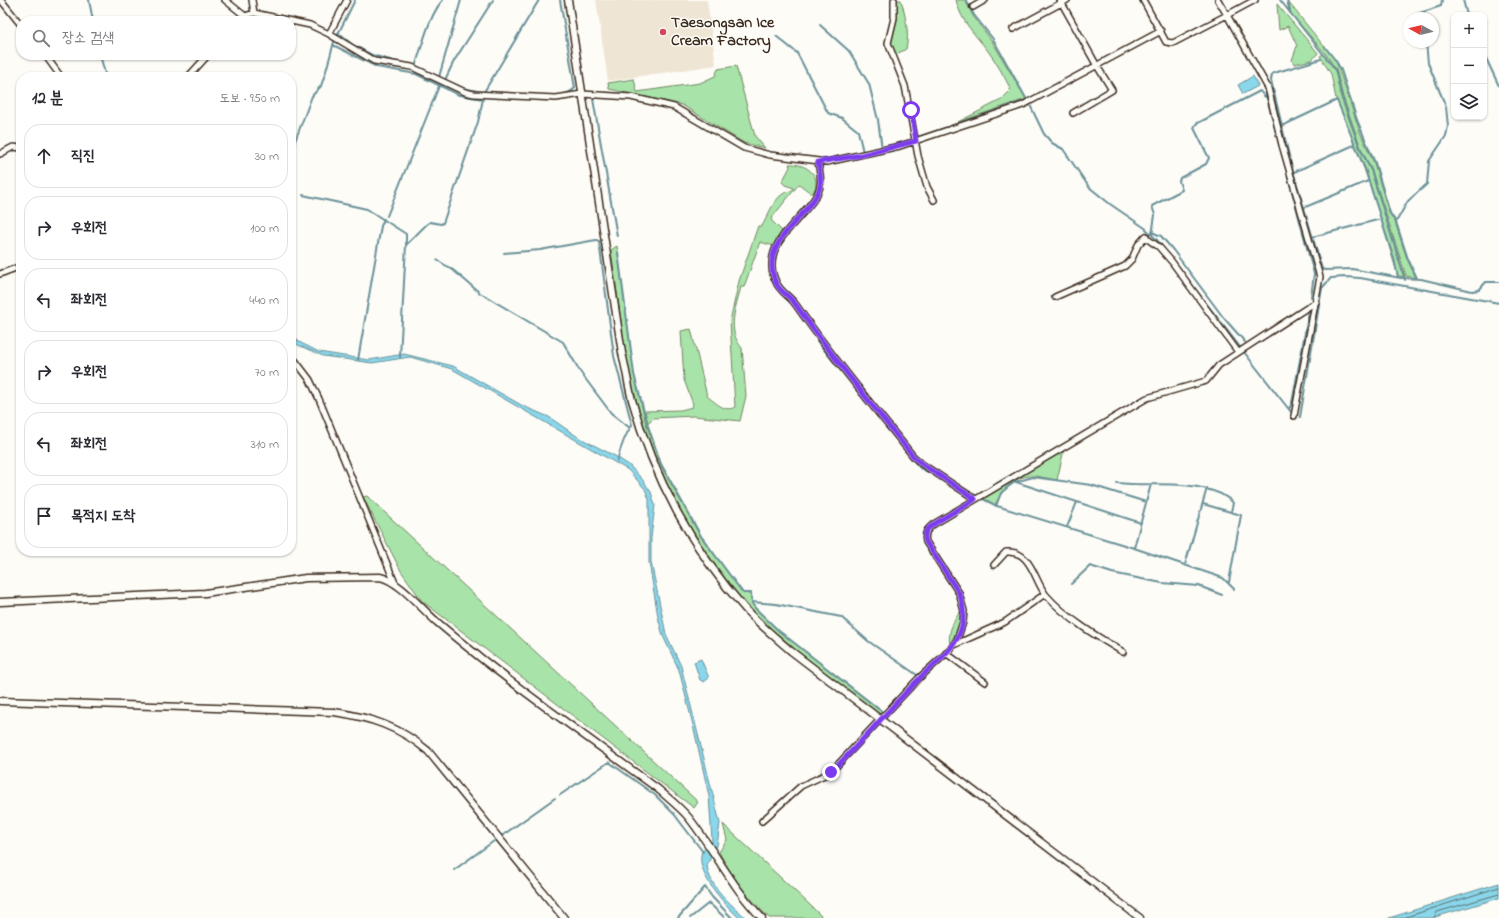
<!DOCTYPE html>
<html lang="ko">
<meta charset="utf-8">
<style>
:root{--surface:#fff;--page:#f7f7f7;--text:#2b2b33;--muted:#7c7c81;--line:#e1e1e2}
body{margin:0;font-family:"Indie Flower","Poor Story",sans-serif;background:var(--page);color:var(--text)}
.controls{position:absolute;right:12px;top:12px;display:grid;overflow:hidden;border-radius:8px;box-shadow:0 1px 3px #0004}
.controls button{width:36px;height:36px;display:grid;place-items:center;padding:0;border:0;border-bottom:1px solid var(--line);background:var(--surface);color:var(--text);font:20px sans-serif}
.compass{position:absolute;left:1403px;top:12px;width:36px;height:36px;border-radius:50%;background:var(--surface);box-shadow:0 1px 3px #0004;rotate:278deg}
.stop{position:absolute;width:12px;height:12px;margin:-9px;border:3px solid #7c3aed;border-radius:50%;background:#fff}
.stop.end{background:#7c3aed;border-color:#fff;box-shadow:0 1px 4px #0008}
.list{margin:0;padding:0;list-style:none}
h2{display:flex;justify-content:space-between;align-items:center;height:52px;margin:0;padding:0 16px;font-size:17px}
h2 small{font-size:13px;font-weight:400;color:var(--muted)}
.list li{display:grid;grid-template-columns:26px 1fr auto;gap:12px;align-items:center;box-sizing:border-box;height:64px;margin:0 8px 8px;padding:0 8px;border:1px solid var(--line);border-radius:16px}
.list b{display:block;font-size:15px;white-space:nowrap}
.list em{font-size:13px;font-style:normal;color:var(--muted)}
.icon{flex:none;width:22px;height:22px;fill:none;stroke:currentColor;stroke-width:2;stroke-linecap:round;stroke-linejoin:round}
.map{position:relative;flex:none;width:1499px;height:918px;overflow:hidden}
.search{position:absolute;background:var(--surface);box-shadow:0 1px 3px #0004;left:16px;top:16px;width:280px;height:44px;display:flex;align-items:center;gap:10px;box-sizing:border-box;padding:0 14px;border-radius:16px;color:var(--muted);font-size:15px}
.panel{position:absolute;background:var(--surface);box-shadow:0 1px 3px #0004;left:16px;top:72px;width:280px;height:484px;border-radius:16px}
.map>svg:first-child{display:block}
.built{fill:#efe5d4}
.green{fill:#a8e3a9;stroke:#728664}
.water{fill:#8ad6ea;stroke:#6a9198}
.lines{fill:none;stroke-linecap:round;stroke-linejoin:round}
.shore{stroke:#5b6f70;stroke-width:1}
.stream{stroke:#6a9198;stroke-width:2}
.minor-casing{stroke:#3b2a1e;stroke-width:8}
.tertiary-casing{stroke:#3b2a1e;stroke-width:9}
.minor{stroke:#fdfcf7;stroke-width:5}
.tertiary{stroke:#fdfcf7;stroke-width:6}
.route{stroke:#7c3aed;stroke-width:5}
.poi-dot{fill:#d1495b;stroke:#fdfcf7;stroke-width:1.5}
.labels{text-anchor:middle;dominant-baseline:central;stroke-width:3;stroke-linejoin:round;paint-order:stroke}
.poi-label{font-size:16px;font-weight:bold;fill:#3b2a1e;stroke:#fdfcf7;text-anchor:start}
</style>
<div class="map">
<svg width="1499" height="918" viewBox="0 0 1499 918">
<rect width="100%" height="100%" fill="#fdfcf7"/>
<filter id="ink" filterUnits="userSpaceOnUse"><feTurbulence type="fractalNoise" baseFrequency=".025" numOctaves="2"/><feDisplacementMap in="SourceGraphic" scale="8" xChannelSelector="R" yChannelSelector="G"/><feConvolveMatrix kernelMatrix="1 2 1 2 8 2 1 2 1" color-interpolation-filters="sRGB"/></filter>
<g filter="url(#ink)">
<!-- built -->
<path class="built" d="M596,0h111l9,65 -108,16z"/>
<!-- green -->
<path class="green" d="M895,0h6c4,15 9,33 5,49l-11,6 -5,-16z
M956,0h9l8,16 19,25 34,58 -68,23 43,-22 9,-9 -1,-5c-6,-12 -13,-24 -21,-35 -13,-17 -27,-29 -32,-51z
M1289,3l47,58 24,71 14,31 15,50 6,9 12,37 9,19 -10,-2 -34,-105 -11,-23 -18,-51 -7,-28 -12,-17 -33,-38z
M1277,4l41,49 -6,7 -18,4 -2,-4 5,-14 -9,-20 -9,4z
M1323,54l12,16 6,28 19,51 11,22 34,106 -7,-1 -32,-106 -30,-71 -5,-25 -11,-18z
M736,66l19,70 10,12 -21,-5 -62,-38 -73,-16 -1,-6 26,-4 3,13 63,-9 15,-7 3,-7z
M789,164c18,-1 35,13 23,30l-13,-10 -25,31 -3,5 11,11 -8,15 -14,-4 -16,45h-3c-5,20 -15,43 1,61l4,48 -6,25 -46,-5 -41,2 -5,5 -3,-12 36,-1 11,-3 1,-3 -9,-24 -3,-49 10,-2 16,67c8,6 18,17 28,11l-5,-86 9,-40 19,-55h4c7,-12 14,-34 29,-35l3,-3 -9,-3 -3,-3 8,-15z
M617,246l17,128 12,49 14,41 40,72 43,57 7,1 2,9 3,5 24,23 105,83 -3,3c-46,-35 -94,-67 -133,-109 -10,-11 -18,-23 -26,-34 -46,-61 -79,-132 -94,-208 -7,-38 -11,-78 -17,-116z
M1064,450l-7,30c-8,-1 -17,-4 -24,-4 -18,-1 -31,14 -38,29l-13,-8z
M367,496l331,306 -4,6 -272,-207 -21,-30 -38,-74z
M962,610l-3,17 -9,17c-3,-11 4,-26 12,-34z
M723,824l87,81 13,13h-54c-19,-19 -38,-42 -50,-66l8,-12z"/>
<!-- water -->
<path class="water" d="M1253,76l5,10 -15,8 -5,-9z
M291,333l8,9 20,10 50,8 35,-6 49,12 70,40 26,11 29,20 37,19 14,9 13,14 9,13 4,13 -4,33v24l15,72 15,32 39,157 -3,23 -10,19c2,22 24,39 39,53h-7c-14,-14 -45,-45 -37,-67l9,-5 1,-5 -3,-45 -16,-71 -14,-55 -16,-34 -5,-19 -9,-55v-63l-4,-10 -17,-19 -176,-101 -42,-12 -38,6 -49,-7 -25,-11 -7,-7z
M701,659l8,19 -5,4 -4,-2 -6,-18z
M1499,883v15l-67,20h-43z"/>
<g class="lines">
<!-- shore -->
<path class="shore" d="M1403,918l96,-31
M1434,918l3,-6 62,-18"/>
<!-- stream -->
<path class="stream" d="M89,0l4,21
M1280,0l55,69 7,28 18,51 11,22 34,110
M1287,0l3,13
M1463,0l4,15
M1421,18l-1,-5 21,-7 1,-6
M820,25l29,26 20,33 9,36 4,29
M338,33l15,12 19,10 29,8
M776,36l21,17 31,60 14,5 16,13 5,21
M333,45l44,22 39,7 43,21 24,4 -5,23 -35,101 -2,1 -11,-2 -3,2 -21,21 -6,112
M1325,47l11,14 5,9 16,50 18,43 15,50 6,9
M1484,54l15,32
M100,55l6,22
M1321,59l-47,14 -2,1 -1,6 20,84 31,105 3,1 27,-1 49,9 20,1 51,12 7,-1 7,-8h13
M415,67c7,-20 14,-52 28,-67
M419,68l44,20 19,4
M439,77l22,-77
M445,80l9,-19 39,-61
M1264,87l50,187 -3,23
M484,92l55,-92
M524,94c14,1 40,6 51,-6l-15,-88
M593,99l24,137
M1030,105l14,29 8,9 11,6 26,38 21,17 35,24 13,13 82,106
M1282,126l55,-26 28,70 29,89 4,18
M918,137l109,-37 -34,-61 -19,-24 -8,-15
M895,145l11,-4
M291,159l4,-18 17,-45 9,-10 5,-15 8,-29 21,-42
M1294,172l60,-27
M303,195l64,14 39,25v10
M1303,208l65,-27
M387,216l52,-130
M1152,232l9,4 12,14 50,67 22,25
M1152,235l3,-20 -3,-9 30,-16 -3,-9 1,-3 26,-14 3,-6 -15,-30 2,-4 64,-33 4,5 2,1
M1312,237l69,-18
M618,252l16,122 13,49 14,41 40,72 42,57h8l1,10 3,5 24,23 105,82
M504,253l36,-3 56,-10 3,1 15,115 18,69c-6,8 -12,25 -15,36
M437,260l16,10 27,23 83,49 18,31 30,40 19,15
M1417,278l-9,-19 -12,-37 12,-21 19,-17 2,-23 17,-25 2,-10 -2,-19 -18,-44 -2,-21
M817,341l62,77
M1244,352l47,60
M358,360l23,-134 3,-7
M1289,409l3,-6 17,-92
M1300,417l22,-129 9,-10 14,-1 15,1 139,25
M912,459l8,9 16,8
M941,474l34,21
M1016,482l125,41
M1117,483c35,4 70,-4 104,11 4,3 9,4 12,9l-2,9
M981,498l16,8 137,42 89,30 11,11
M1203,504l38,11 -12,67
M996,506l5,-13 7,-6 7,-5 18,-5 58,8 55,17
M1067,527l10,-25
M1134,548l17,-64
M1185,565l22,-77
M1071,584l19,-18 22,7 50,10 37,3 23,9
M752,602l24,2 65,13 27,24 49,34
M560,795l49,-33 46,33 19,19 29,38
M503,835l52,-37
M454,870l40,-29
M678,918l27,-31 7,10 20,21
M690,918l19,-15 16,15"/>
<!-- minor casing -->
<g class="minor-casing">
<path id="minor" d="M1,0l20,25
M225,0l20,16
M252,0l2,13
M894,0v18l-6,25 17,43 13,70 9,31 7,13
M1060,0l37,66 15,24 -39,23
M1143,0l23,42 7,1 54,-28 41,73 14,57 38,132 -26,139
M1218,0l9,15 28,-15
M973,7l12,-7
M240,21l5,-5 9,-3 56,12 19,9 45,27 38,6 53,25 9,2 82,4 26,-4 49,3 43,10 70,41 26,7 57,7 73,-16 123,-41 138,-74
M1013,29l54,-29
M329,34l18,-34
M45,55l16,22
M188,77l20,-22
M0,154l13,-7 8,1
M818,162c1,7 4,17 2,24 -3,20 -42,45 -47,70 -2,9 -1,18 3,26 4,10 14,14 20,23 36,52 77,101 117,151l9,8 53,35
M1146,238l13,9 13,15 66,90
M0,274l21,-8
M1055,297l70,-31 7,-7 6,-14 8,-9
M291,355l19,25 9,19 76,184
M994,565l12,-13c26,-2 28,29 40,43 20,23 50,41 77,57
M954,645l51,-23 40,-28
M946,653l39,29
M762,821l39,-35 30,-14 87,-93 32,-29 7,-10 6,-18 1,-11 -5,-18 -33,-51c-2,-9 1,-13 8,-18l213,-126 59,-17 13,-16 97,-63"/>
</g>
<!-- tertiary casing -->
<g class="tertiary-casing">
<path id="tertiary" d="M568,0l54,353c4,16 6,32 10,47 21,77 61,151 114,210 14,15 30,28 45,41l349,267
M0,602l205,-9 101,-15 74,-1c18,3 42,32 57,45 70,60 146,112 221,167 10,9 22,18 31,29 26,33 44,71 73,100
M0,701l334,11c36,5 66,15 94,39l136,167"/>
</g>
<!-- minor -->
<use href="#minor" class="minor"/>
<!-- tertiary -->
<use href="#tertiary" class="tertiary"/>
</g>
</g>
<g class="lines" filter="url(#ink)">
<!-- route -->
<path class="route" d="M831,772c31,-30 58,-63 88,-93 12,-13 29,-24 38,-40 8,-15 8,-31 2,-46l-33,-51c-1,-4 -2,-8 1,-12 5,-7 38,-23 48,-31l-53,-35 -9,-8c-40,-50 -81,-99 -117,-151 -6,-9 -16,-13 -20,-22 -4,-9 -5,-18 -3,-27 5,-25 44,-50 47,-70 2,-7 -1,-17 -2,-24l44,-7 54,-14 -5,-31"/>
</g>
<!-- markers -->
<circle class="poi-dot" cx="663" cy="32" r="4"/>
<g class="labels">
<!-- poi labels -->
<g class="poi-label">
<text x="671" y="23">Taesongsan Ice<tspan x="671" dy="18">Cream Factory</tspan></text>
</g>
</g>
</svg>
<div class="controls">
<button>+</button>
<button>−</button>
<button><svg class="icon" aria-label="layers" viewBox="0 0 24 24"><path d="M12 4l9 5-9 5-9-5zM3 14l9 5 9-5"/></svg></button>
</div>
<svg class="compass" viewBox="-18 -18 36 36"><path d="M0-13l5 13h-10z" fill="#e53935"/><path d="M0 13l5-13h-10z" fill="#7c7c81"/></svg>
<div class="stop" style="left:911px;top:110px"></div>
<div class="stop end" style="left:831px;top:772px"></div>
<div class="search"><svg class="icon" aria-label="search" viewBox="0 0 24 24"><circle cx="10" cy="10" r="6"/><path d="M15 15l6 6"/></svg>장소 검색</div>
<section class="panel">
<h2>12 분<small>도보 · 950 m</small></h2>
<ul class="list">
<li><svg class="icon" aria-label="ahead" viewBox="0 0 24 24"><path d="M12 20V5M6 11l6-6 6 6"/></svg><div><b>직진</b></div><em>30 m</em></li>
<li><svg class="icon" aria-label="right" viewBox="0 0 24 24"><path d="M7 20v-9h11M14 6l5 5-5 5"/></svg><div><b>우회전</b></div><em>100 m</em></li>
<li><svg class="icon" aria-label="left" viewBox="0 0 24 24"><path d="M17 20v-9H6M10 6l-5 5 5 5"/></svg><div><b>좌회전</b></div><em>440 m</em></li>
<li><svg class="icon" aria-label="right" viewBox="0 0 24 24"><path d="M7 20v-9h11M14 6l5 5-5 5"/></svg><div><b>우회전</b></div><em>70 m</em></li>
<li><svg class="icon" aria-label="left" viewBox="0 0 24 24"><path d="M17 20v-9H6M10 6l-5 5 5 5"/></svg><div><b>좌회전</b></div><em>310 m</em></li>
<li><svg class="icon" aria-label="arrive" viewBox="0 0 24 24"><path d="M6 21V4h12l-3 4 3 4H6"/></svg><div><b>목적지 도착</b></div></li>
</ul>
</section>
</div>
